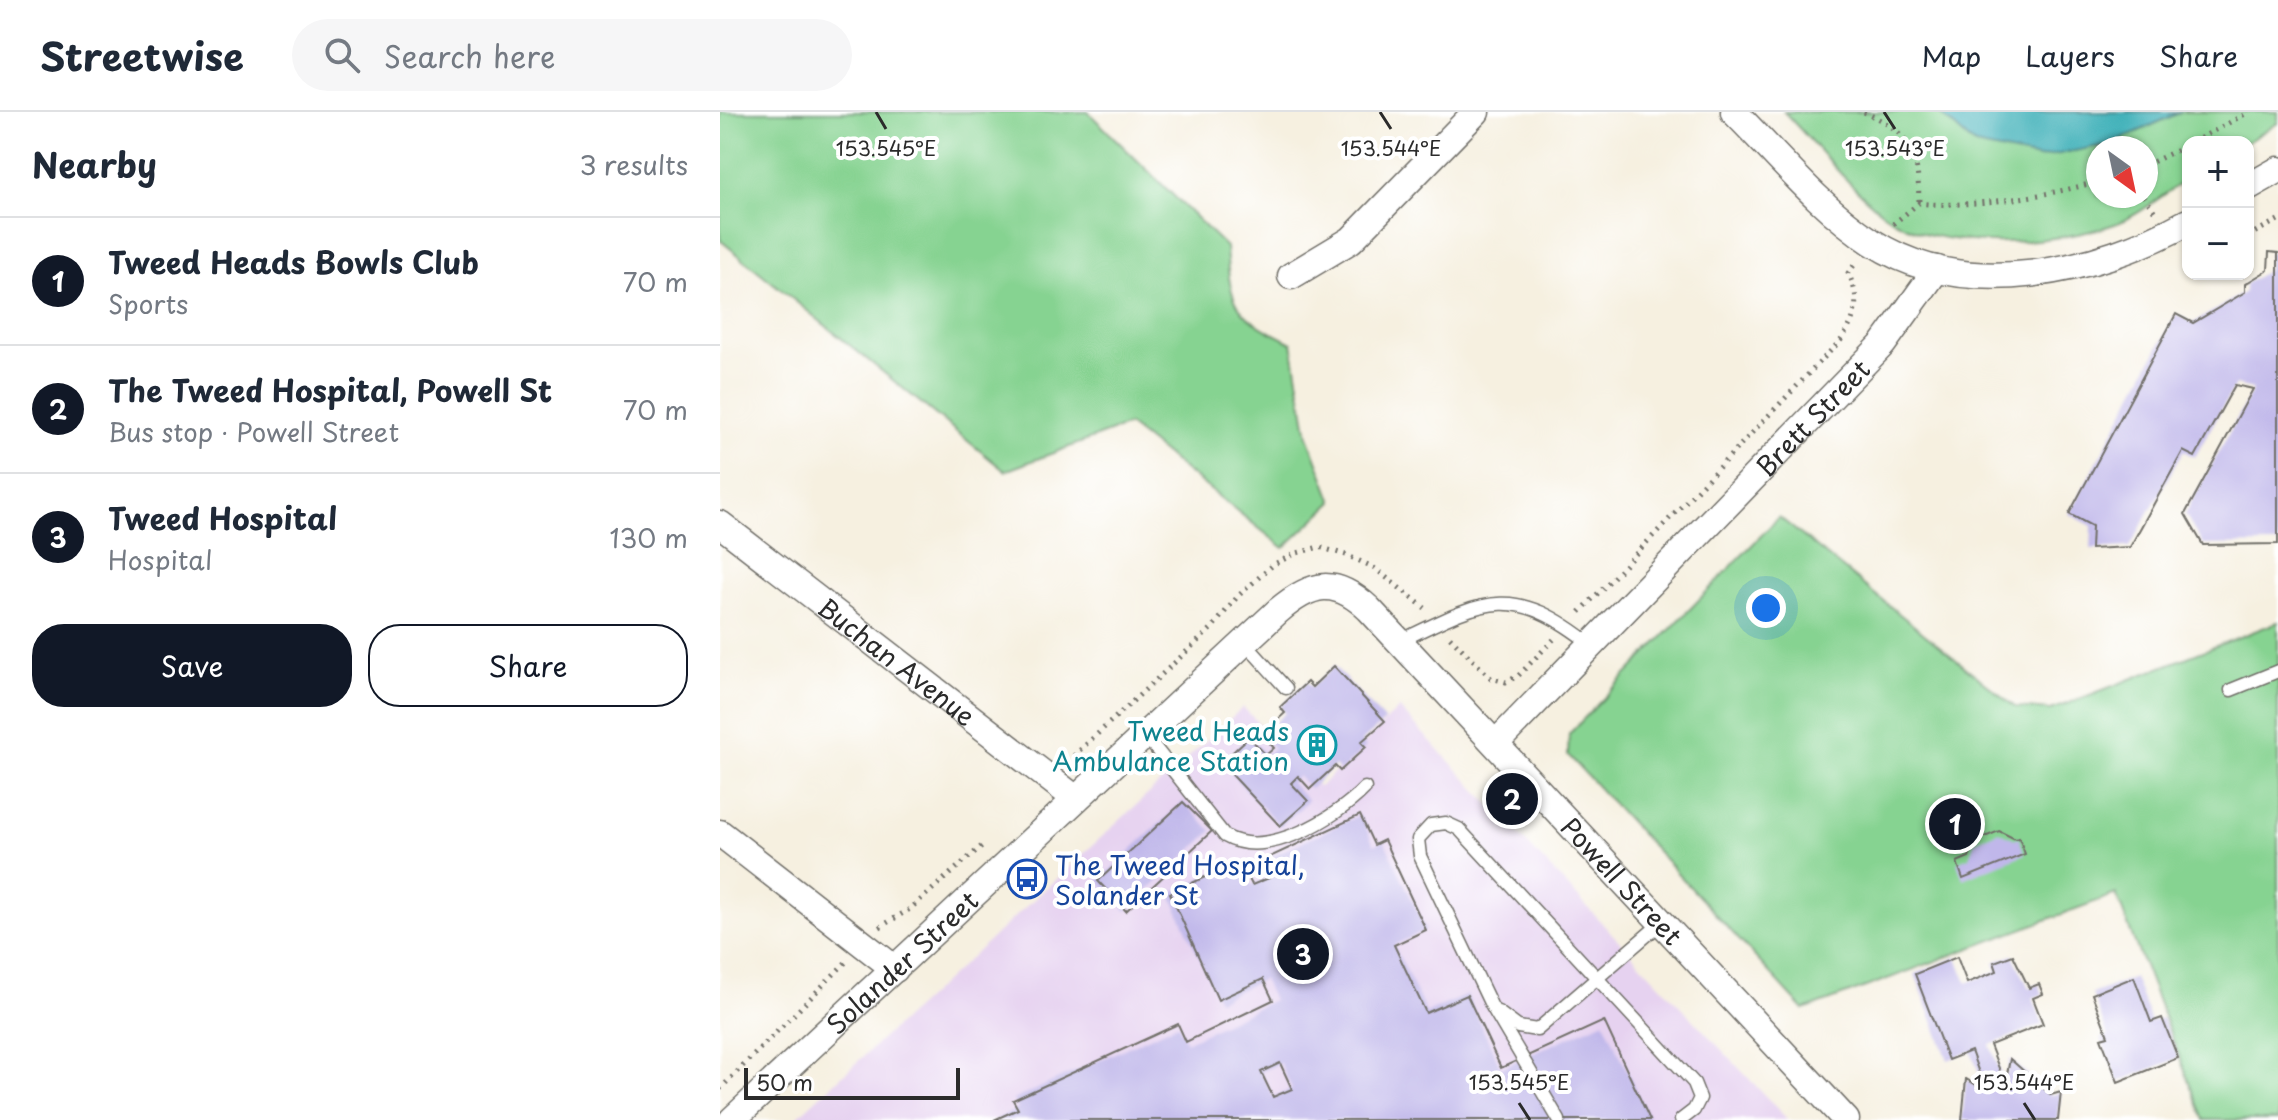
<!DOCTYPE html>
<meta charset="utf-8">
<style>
:root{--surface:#fff;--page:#f6f6f7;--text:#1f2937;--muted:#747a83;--line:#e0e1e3;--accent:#111827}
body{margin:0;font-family:"Playpen Sans",sans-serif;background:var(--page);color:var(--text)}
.controls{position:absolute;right:24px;top:24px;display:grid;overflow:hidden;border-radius:16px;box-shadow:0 2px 6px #0004}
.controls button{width:72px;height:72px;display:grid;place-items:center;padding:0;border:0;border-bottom:2px solid var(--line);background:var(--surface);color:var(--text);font:40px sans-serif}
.compass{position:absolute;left:1366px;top:24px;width:72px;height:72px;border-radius:50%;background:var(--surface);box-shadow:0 2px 6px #0004;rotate:147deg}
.scale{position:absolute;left:24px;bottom:20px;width:216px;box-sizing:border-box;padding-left:8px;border:4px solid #2b2b2b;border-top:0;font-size:22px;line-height:28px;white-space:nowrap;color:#2b2b2b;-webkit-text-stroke:6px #fff;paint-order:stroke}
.you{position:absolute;left:1046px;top:496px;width:28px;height:28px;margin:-20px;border:6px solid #fff;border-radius:50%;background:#1a73e8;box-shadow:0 0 0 12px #1a73e833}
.badge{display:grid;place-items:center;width:52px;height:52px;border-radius:50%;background:var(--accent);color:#fff;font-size:26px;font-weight:700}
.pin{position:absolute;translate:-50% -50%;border:4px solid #fff;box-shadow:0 2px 8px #0006}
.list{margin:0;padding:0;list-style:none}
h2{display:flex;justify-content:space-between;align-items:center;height:104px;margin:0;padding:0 32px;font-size:34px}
h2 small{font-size:26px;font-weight:400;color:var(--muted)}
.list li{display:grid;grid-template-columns:52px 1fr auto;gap:24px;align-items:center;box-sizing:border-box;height:128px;padding:0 32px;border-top:2px solid var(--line)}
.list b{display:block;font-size:30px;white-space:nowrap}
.list p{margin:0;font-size:26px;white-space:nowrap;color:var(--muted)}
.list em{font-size:26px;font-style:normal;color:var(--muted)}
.actions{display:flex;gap:16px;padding:24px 32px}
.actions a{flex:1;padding:18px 0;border:2px solid var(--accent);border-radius:32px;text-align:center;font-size:28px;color:var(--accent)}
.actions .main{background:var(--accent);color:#fff}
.icon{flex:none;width:44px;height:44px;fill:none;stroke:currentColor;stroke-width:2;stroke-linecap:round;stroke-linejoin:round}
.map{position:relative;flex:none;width:1558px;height:1008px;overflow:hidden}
header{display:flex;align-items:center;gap:48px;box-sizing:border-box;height:112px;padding:0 40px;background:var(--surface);border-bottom:2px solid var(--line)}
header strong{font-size:38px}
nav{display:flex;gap:44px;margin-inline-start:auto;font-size:28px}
.search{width:560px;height:72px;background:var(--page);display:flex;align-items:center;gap:20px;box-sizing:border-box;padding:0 28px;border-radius:44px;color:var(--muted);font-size:30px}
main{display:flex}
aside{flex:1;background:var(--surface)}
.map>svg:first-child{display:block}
.built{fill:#e6d2f0}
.green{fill:#86d391;stroke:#587f5e;stroke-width:2;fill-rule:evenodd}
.water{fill:#41b1b9;stroke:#366e72;stroke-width:2}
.building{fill:#c0b7ea;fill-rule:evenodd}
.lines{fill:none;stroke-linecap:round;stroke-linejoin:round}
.service-casing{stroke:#72706a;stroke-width:15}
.minor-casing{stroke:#72706a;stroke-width:29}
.path{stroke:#72706a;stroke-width:5;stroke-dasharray:2 6;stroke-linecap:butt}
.service{stroke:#fff;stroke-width:12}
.minor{stroke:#fff;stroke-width:26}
.ticks{fill:none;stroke:#2b2b2b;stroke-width:3}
.labels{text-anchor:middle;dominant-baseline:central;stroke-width:8;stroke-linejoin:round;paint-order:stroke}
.street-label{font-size:26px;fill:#2b2b2b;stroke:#fff}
.culture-label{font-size:26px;fill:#0d838f;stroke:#fff;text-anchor:end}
.transit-label{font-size:26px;fill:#164399;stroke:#fff;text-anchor:start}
.ticks-label{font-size:20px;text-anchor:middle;fill:#2b2b2b;stroke:#fff;stroke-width:8;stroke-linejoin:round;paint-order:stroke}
</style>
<header>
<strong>Streetwise</strong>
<div class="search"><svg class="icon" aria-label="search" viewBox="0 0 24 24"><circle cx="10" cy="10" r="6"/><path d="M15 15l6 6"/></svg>Search here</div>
<nav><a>Map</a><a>Layers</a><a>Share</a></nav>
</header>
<main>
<aside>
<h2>Nearby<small>3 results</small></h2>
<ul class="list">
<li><span class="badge">1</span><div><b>Tweed Heads Bowls Club</b><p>Sports</p></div><em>70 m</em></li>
<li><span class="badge">2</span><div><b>The Tweed Hospital, Powell St</b><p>Bus stop · Powell Street</p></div><em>70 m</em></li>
<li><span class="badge">3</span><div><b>Tweed Hospital</b><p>Hospital</p></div><em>130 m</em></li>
</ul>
<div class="actions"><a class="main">Save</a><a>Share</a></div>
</aside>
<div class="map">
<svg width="1558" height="1008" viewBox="0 0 1558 1008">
<rect width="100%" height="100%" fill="#fff"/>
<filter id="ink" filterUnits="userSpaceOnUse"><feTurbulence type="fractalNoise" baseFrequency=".0125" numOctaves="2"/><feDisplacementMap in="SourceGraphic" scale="16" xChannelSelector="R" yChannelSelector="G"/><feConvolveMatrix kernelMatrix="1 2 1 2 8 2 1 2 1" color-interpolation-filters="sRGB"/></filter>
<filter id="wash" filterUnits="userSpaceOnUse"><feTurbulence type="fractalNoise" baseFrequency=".006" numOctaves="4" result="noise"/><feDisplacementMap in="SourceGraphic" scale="32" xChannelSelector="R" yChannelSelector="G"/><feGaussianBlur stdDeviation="1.8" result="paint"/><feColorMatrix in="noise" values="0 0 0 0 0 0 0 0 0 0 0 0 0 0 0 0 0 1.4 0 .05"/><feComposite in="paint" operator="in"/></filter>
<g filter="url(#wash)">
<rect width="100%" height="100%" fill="#f6f0e0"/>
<!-- built -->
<path class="built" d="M523,595l76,80 80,-79 389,412h-994z"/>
<!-- green -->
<path class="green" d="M0,0h368l138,135c4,62 11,69 66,96l16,93 25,66 -49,46 -156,-123 -123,46 -285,-231z
M1064,0h154l37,33 135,-1 71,-32h97v11l-31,19h-59v36c-23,15 -48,37 -73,46 -60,21 -178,31 -232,-11 -35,-27 -68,-69 -99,-101zM1378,36h48v48h-48z
M1059,405l236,190 36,3 227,-88v498h-74l-88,-226 -312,116 -236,-255 1,-21z"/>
<!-- water -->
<path class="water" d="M1218,0h243l-71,32 -71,14 -64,-13z"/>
<g id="blocks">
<!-- building -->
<path class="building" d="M1549,140l9,1v291l-75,1 -18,-31 68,-125 -18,-4 -40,72 -12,-6 -53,96 -39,2 1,-23 -23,-12 107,-200 17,9 52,-31v-8l23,-14z
M614,554l51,55 -24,21 5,5 -26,24 -5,-5 -25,23 -12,-13 -7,7 17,18 -28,25 -59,-63 28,-26 17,18 8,-7 -12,-14 23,-21 -5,-6 27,-25 5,5z
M463,690l29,29 -86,80 -28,-30z
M640,703l14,30 10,-5 42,90 -32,15 32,68 41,-18 34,73 103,-47 46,99h-656l24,-11 -5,-9 165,-76 8,18 87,-42 -10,-21 -45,21 -48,-107 70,-32 12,24 17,-7 -8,-17zM560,951l12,26 -19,8 -12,-25z
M1279,719l16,8 4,-1 6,16 -62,25 -6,-17 12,-5 6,-16z
M1293,843l16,33 10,-4 4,10 -10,4 10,26 -53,21 12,31 5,-2 3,-15 41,36 10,-3 -3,28h-96l4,-41 12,7 5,-2 -12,-33 -23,9 -33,-86 42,-17 10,26 30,-12 -3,-9z
M1414,865l17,45 11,-4 16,40 -60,24 -17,-44 7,-2 -16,-42z"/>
</g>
</g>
<g filter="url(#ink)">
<use href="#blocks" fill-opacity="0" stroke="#72706a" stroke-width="2"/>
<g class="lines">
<!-- service casing -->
<g class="service-casing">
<path id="service" d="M680,529c84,-41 112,-59 192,4
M524,530l42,46
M1511,578l47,-19
M425,623l80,101c41,24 110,-17 140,-48
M778,900l20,15 19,3 124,-107
M839,1008l-68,-115 -71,-149 -2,-17 13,-14 15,-2 13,6 235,254 6,15 -6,12 -13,10"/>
</g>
<!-- minor casing -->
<g class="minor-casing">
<g id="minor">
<path d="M1014,0c44,44 86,96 138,130 94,61 225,30 316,-20"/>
<path d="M1528,75l30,-17"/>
<path d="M571,164l60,-36 125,-128"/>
<path id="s1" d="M0,412l356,275"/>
<path id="s2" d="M776,631l387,-399 54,-75"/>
<path d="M0,721l175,136"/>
<path id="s3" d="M12,1008l546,-509c34,-29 57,-34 91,-2l477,511"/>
</g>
</g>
<!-- path -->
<path class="path" d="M1144,0c49,22 54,39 55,91
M1473,30l56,-30
M1426,53l42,-20
M1424,84l11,16
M1173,112l26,-21c43,6 138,-8 179,-22
M1528,124l30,-16
M860,500l261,-272c16,-23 20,-42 7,-67l8,-10
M730,525l41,41 15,4 12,-6 36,-37
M348,649l144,-133 26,-32 36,-32 23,-11 22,-6 27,8 27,12 52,41
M160,815l30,-18 74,-65
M0,977l126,-127"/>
<!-- service -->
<use href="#service" class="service"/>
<!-- minor -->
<use href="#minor" class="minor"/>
</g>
</g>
<!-- ticks -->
<path class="ticks" d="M156,0l10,17M660,0l11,17M1164,0l11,17M799,991l11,17M1304,991l11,17"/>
<!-- icons -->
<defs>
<g id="building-ring" transform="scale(2)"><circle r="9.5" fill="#fff" stroke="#0f9aa8" stroke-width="1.5"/><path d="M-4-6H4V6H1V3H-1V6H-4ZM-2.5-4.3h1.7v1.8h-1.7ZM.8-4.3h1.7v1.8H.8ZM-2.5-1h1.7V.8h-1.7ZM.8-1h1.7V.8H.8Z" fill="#0f9aa8"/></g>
<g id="bus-ring" transform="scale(2)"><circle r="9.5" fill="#fff" stroke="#1a4fb4" stroke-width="1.5"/><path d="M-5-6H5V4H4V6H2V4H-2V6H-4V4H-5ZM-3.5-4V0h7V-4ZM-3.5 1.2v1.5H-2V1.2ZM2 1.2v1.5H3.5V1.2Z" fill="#1a4fb4"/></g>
</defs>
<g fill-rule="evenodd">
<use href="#building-ring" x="597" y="633"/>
<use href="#bus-ring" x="307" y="767"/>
</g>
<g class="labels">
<!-- street labels -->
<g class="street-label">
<text stroke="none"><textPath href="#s2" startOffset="454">Brett Street</textPath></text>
<text stroke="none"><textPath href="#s1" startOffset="224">Buchan Avenue</textPath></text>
<text stroke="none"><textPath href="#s3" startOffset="1222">Powell Street</textPath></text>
<text stroke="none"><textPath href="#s3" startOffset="232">Solander Street</textPath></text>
</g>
<!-- culture labels -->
<g class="culture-label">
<text x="569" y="618">Tweed Heads<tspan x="569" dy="30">Ambulance Station</tspan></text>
</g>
<!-- transit labels -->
<g class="transit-label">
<text x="335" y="752">The Tweed Hospital,<tspan x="335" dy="30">Solander St</tspan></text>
</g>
</g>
<g class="ticks-label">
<text x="166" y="44">153.545°E</text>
<text x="671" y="44">153.544°E</text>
<text x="1175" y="44">153.543°E</text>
<text x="799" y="978">153.545°E</text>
<text x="1304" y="978">153.544°E</text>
</g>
</svg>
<div class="controls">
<button>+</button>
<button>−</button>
</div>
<svg class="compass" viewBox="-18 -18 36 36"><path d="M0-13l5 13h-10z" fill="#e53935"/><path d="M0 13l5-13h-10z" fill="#747a83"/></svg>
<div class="scale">50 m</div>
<div class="you"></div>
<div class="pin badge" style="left:1235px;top:712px">1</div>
<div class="pin badge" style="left:792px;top:687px">2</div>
<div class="pin badge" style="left:583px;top:842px">3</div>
</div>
</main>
